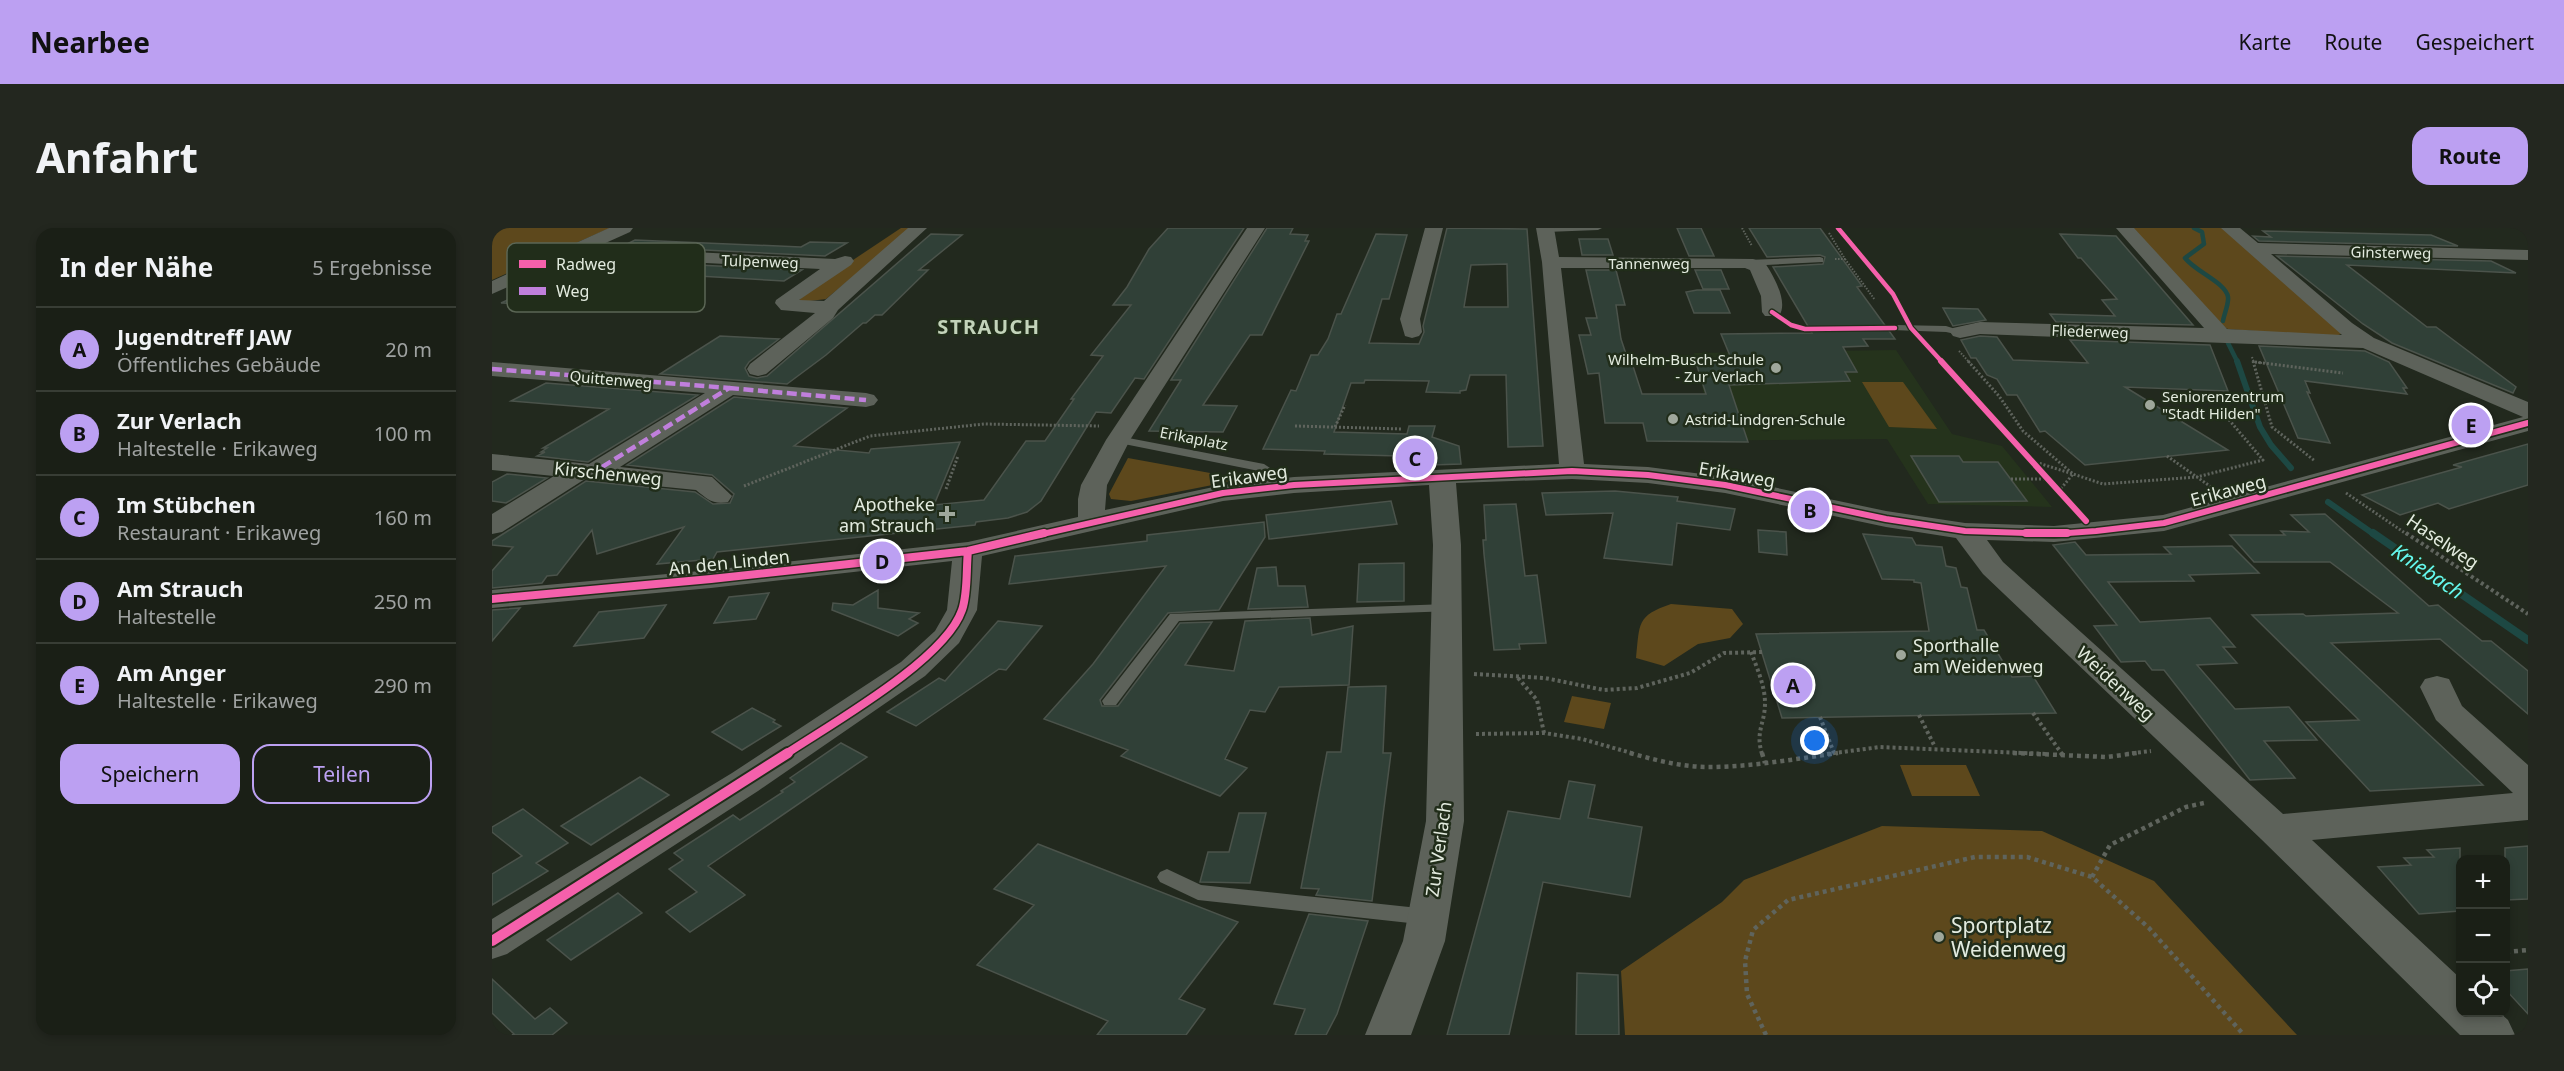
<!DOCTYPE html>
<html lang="de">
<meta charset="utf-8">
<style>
:root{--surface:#1a1f16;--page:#23271f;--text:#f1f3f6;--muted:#9fa2a1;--line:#383d35;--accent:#bca0f2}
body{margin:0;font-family:"Noto Sans",sans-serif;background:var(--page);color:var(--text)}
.controls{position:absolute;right:18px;bottom:18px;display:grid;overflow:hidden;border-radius:12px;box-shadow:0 3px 9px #0003}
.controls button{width:54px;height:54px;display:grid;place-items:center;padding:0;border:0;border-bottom:2px solid var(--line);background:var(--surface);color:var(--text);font:30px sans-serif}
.you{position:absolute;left:1323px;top:513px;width:21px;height:21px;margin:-15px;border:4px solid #fff;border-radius:50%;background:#1a73e8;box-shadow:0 0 0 9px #1a73e833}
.badge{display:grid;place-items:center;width:39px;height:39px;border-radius:50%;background:var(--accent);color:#111;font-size:20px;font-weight:700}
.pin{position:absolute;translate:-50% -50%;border:3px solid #fff;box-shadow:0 2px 6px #0006}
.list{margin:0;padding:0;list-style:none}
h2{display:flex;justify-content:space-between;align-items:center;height:78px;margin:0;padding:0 24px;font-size:26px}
h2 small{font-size:20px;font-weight:400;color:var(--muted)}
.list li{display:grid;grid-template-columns:39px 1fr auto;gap:18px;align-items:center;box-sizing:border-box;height:84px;padding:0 24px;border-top:2px solid var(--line)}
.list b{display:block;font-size:22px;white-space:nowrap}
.list p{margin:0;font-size:20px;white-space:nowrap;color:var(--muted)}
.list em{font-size:20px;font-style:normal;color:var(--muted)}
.actions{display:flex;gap:12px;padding:18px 24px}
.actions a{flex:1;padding:14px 0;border:2px solid var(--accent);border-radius:18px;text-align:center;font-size:21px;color:var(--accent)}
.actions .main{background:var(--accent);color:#111}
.icon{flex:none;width:33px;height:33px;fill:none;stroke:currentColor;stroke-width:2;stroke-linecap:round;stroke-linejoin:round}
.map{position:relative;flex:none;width:2036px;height:807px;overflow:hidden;border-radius:18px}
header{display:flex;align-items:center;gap:36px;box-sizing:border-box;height:84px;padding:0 30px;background:var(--accent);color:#111}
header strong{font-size:28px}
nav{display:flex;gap:33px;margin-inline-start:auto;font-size:21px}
.intro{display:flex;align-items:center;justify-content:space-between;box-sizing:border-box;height:144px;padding:0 36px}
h1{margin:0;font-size:42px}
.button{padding:15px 27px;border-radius:18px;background:var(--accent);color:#111;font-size:21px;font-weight:700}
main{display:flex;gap:36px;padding:0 36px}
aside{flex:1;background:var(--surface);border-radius:18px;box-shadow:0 3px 9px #0003}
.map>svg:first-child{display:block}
.built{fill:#25331c}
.green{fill:#5d481c}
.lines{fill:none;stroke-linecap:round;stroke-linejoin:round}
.stream-far2{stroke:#1d4843;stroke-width:4.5}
.stream-far1{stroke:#1d4843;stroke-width:6}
.stream{stroke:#1d4843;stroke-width:8}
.building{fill:#304037;stroke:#4b534b;stroke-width:1.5;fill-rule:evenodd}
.path-far3{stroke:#5f645d;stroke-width:2;stroke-dasharray:1.5 1.5;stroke-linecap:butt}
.path-far2{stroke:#5f645d;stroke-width:3;stroke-dasharray:2 2;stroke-linecap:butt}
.path-far1{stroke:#5f645d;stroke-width:4;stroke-dasharray:3 3;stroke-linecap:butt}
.path{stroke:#5f645d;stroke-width:4.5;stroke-dasharray:4 4;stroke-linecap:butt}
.service{fill:#5d625a;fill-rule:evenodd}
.minor{fill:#5d625a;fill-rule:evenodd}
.tertiary{fill:#5d625a;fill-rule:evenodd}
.quiet{stroke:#c07fdc;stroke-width:4.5;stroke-dasharray:10 4.5;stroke-linecap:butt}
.cycleway-far3-casing{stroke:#212d1a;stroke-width:7}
.cycleway-far2-casing{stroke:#212d1a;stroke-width:9}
.cycleway-far1-casing{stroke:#212d1a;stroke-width:11}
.cycleway-casing{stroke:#212d1a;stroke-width:14}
.cycleway-far3{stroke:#f560ab;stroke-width:4.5}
.cycleway-far2{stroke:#f560ab;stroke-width:6}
.cycleway-far1{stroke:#f560ab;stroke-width:8}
.cycleway{stroke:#f560ab;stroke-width:10}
.poi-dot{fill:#9fa79b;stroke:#212d1a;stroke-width:2}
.labels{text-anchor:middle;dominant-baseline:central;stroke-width:5;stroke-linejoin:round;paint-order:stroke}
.far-street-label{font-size:15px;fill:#e3ebdf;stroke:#212d1a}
.far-poi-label{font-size:15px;fill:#e3ebdf;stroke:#212d1a;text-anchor:start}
.street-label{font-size:18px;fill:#e3ebdf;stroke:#212d1a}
.poi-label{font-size:18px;fill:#e3ebdf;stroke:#212d1a;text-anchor:end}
.far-district-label{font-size:20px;font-weight:bold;letter-spacing:1.5px;fill:#c3d3ba;stroke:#212d1a}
.water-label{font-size:20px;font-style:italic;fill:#65f8ee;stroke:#212d1a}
.near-poi-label{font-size:21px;fill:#e3ebdf;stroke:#212d1a;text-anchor:start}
.key{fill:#212d1a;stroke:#5b6655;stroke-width:1.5}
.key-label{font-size:16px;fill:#e3ebdf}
</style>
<header>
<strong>Nearbee</strong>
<nav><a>Karte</a><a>Route</a><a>Gespeichert</a></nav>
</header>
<div class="intro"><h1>Anfahrt</h1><a class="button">Route</a></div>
<main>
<aside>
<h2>In der Nähe<small>5 Ergebnisse</small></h2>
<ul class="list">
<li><span class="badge">A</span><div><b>Jugendtreff JAW</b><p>Öffentliches Gebäude</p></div><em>20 m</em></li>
<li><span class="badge">B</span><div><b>Zur Verlach</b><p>Haltestelle · Erikaweg</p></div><em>100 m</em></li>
<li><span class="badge">C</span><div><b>Im Stübchen</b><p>Restaurant · Erikaweg</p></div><em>160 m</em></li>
<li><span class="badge">D</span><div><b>Am Strauch</b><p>Haltestelle</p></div><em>250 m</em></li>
<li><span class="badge">E</span><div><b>Am Anger</b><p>Haltestelle · Erikaweg</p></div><em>290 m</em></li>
</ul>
<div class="actions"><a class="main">Speichern</a><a>Teilen</a></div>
</aside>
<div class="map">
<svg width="2036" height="807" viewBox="0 0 2036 807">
<rect width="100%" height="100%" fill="#22291e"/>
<!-- built -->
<path class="built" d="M1404,122l56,84 50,12 50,61 -124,-3 -41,-65 -240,2 -9,-47h66l-10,-41z"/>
<!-- green -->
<path class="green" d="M0,0h118l-118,52z
M409,0h11l-86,71 -24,3 -3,-2 9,-10z
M1641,0h89l121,105 -9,4 -106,-8 -11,-5z
M1370,154h41l34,47 -48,-2z
M636,230l115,21 -112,22 -20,-2 -2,-5z
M1179,376l61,5 11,15 -13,14 -32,6 -34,22 -28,-8c4,-35 0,-42 35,-54z
M1080,468l39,7 -7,26 -40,-7z
M1408,537h66l14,31h-68z
M1390,598l160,5 112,50 143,154h-672l-4,-64 101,-69 22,-22z"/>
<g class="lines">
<!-- stream-far2 -->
<path class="stream-far2" d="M1702,0l8,4 2,12 -19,14c11,14 41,25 43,39 1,7 -4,17 -5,24
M1736,115l10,20"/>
<!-- stream-far1 -->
<path class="stream-far1" d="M1745,133l23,66 11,18 20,23
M1836,274l47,33"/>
<!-- stream -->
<path class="stream" d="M1881,305l155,107"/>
</g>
<!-- building -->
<path class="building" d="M676,0h76l-100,151 -9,-1 -24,35 -15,-1 -55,89 -14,11 -19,6 -32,4 -1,3 -258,27 -4,7 -56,5 27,-37 -87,27 -5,-24 -35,45 -10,1 -5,7 -50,5v-17l21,-24 -21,-2v-4l94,-60 109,11 18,12 17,-1 4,-9 -22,-19 -85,-10 107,-68 113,11 -53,38 75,7 2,-4 89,-7 -26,63 50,-5 42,-59h19l29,-42h-3l32,-43 -12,-1 40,-50h-18l14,-18 22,-38z
M775,0h26l-3,6 18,1 -3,6h4l-47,94h-12l-47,70 34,1 -14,26 -74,-1 32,-51h-10z
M955,0l80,1 16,217 -35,1 -2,-72h-36l-4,15 -6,1v2l-34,-1 3,-11 -64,-1 -1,3h-13l-17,49 73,2 2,-8h26l-3,11 27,9 2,18 -60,2 -1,-10 -76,-2 1,-3 -62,-2 28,-59 5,1 15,-36h7l10,-16 9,-25h4l35,-80 31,1 -18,64h-7l-13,44 50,1 5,-12 -1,-6zM1015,36l1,43h-44l7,-42z
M1185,0h24l13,28h-25z
M1257,0h71l42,58 -5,1 38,52h-32l5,7 -25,1 14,25h-12l5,9 -121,4 19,57 -101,-1 -4,-18h-38l-6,-50 -11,1 -9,-39h12l-5,-17h11l-11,-48h30l9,35h-9l5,34 6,18h3l12,37h64l-10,-31h37l-12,-29 91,-1 -39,-66 50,-3 2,-7 -5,-2 -53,2z
M1771,3l168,4 27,11 -199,-5 -6,-5 18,1z
M439,6l31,1 -43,35h9l-46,45h-7l-9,8h-3l-37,32 -39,29 -127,-10 60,-38 59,3 -30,23 -4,6 4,8 8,2 10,-2z
M1568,6l56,2 77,89 -137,-3 -6,-8 65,2 -13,-16 15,-1 -36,-41h-3z
M1087,11h29l5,16h-31z
M143,12l166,7 9,-5 37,1 -22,13 -202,-10z
M1785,28l214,5 25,12 -169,-8 80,62h9l80,60 -3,6 -121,-50 -29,-19z
M103,32l207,10 -18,11 -139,-8 -65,33 -79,-3z
M1203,42h26l8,19h-26z
M1205,62h23l10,23h-36l-8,-21z
M1451,80l35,1 8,11 -33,6z
M1488,108l17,1 16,23 75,3 -18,-23 140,5 18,46 -103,-4 103,63 -143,15 -40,-34 -5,1 -23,-37h-10l-10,-16 -10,-4 -11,-17h-5l-10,-18z
M1767,118l106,5 24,11 18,26h-4l4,6 -102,-13 5,12 -3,-1 23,51 -32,-5z
M54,155l152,12 -110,67 -51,-6 8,-4h-4l6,-4h-4l66,-39 -98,-8z
M2036,216v41l-79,24 -11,-6 -38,12 -38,-20 100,-28 -9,-2z
M1419,228h48l4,6h35l29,39 -88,1z
M15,246l40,4 -41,25 -14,-2v-19z
M1123,263l63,6 -1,4 58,8 -5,21 -53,-7 -5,42 -68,-7 9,-45 -67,2 -4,-22z
M899,273l6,23 -128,15 -3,-24z
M1024,276l9,72 12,-1 9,68 -27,1 1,5 -26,1 -10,-96 -1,-14h3l-2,-35z
M1833,286l104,92 9,-1 44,36h9l37,30v43l-88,-75 -109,4 152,142 -113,6 -64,-69 53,-2 -107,-105 51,-1 3,2 92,-3 -68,-51h-76l-24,-27h55l-4,-4 28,1 -18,-17z
M772,294l1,15 -46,73 -51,3 -68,87 2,6h16l62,-83 32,-1 -27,43 49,6 11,-50 65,-3 2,17 41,-9 -4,59 -70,2 -14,25 -15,-2 -25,49 22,9 -27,28 -99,-40 7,-6 -84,-31 49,-55 73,-98 -157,18 6,-28 132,-15v-6z
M1266,302l28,2 1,23 -28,-3z
M1371,306l49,4 4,7 26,2 4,19 10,2 5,19 6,1 10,42h7l28,47 21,-1 23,37 -274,5 -26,-84 173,-3 -8,-48 -7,-1v-2l-32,-1z
M1583,314l11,13 85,-1 -7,-7 68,-1 27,27 -70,2 5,6 -86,1 32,40 70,-4 25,29h-12l14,16 -40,2 38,44 54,-2 28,33 -53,1 31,37 -45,2 -86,-110h-12l-7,-9 -24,1 -27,-36 23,-1 -64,-80z
M912,335v38l-47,1 2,-38z
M784,339l2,19h27l3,21 -60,2 9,-41z
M386,362v18l41,5 -10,6 9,4 -20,13 -66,-26 1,-7 20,2z
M277,365l-13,26 -42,4 15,-26z
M174,377l-22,33 -70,8 25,-34z
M28,380l-28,33v-31z
M506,393l44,5 -36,44 -7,-1 -83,57 -29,-14 52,-34 6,3z
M894,458l-3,67h8l-19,148 -56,-6 3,-6 -18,-1 26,-136h14l7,-65z
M260,480l23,12 -2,2 8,4 -39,24 -30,-18z
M349,515l26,14 -159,109 37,29 -55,37 -24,-20 31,-20 -28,-23 14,-9 -9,-7 59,-38 7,5 43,-28 -2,-1 14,-9 -5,-4z
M148,549l29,18 -78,50 -30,-19z
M1077,553l26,4 -7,33 54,9 -12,70 -87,-15 -34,153h-62l61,-224 52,8z
M31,581l45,34 -32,20 12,8 -56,34v-31l30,-18 -30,-24v-5z
M747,585h27l-16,70 -50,-1 8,-30h21z
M546,616l200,78 -59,77 26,10 -19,26h-89l11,-14 -131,-56 57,-60 -40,-16z
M2036,618v53l-23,1v-52z
M1968,620v63l-41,3 -41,-47 33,-2 -7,-7 30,-1 -7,-7z
M126,665l24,20 -71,47 -24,-20z
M817,686l59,7 -31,93 -11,21h-31l10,-26 -31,-5z
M2036,741v45l-23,-25v-18z
M1085,745l41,2 1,60h-43z
M0,751l43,40 15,-11 17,15 -15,12h-40l2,-1 -22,-21z"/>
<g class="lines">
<!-- path-far3 -->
<path class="path-far3" d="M1250,0l10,18
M1337,5l16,26h-10
M1353,31l30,41
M1467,123l11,12
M1760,129l2,6
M1763,134l7,1"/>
<!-- path-far2 -->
<path class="path-far2" d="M1476,133l31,35 24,35 50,43 30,10 94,-7 66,-17 -44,-52
M1761,133l19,66 43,34
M1763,134l88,11
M803,198l107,3
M843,199l10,-22
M1675,228l47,33
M1540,233l41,13 -14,17
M1519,251h37
M252,258l126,-50 114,-12 115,2
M454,261l12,-33
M1854,265l62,42"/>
<!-- path-far1 -->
<path class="path-far1" d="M1914,305l122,81
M1259,424c6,16 14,34 14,51 0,21 -10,28 -3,51
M982,446l71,4 59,12 33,-2 53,-15 34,-20 38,-1
M1026,450l19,22 7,33
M1541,485l29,41
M1427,487l16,32
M1328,489l14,36
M984,506l68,-1 38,6 53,15
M1335,526l53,-7 167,7
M1634,526l25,-3"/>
<!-- path -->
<path class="path" d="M1138,525c25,7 52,14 78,14 43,0 87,-8 130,-14
M1270,525l3,10
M1521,525l94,4 30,-4
M1569,525l2,3
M1600,649l18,-32 76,-38 18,-4
M2014,724l22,-2
M1274,807l-19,-41 -2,-33 8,-31 35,-30 187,-43h52l65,20 57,51 95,107"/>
<!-- service -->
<path class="service" d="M1052,0h58l-4,2 -52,2 -4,-2z
M1328,29l3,1v4l-76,4 -4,-3 4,-3z
M1403,97l51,1 19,6 -5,3 -14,-3 -54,-2v-4z
M626,208l146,28 6,4 -6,4 -150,-30v-4z
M955,376l5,1 2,3 -2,3 -273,10 -63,84h-12l-2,-4 68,-87z
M675,641l34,16 227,24 7,2 3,6 -3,6 -7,2 -230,-25 -38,-18 -3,-5 3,-5z"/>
<!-- minor -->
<path class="minor" d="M416,0h19l-89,82 -5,8 -67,56 -8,2 -8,-2 -3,-5 3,-5 65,-51 -34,-3 -6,-7 1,-3 44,-31 -249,-13 -6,-1 -3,-4 3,-4 6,-1 264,13 10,-3 6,1 3,4 -3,4 -52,35 25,1z
M755,0h18l-135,212 -23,45 -2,25 118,-25 71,-8 265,-13 -17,-202 -6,-34h18l5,29 194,2 12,4c8,12 24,39 14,53h-14l-3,-4 -1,-16 -11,-26 -5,-2h-184l23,196 64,3 77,10 161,34 79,12 89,3 109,-11 360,-98 -160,-69 -383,-14 -20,4 -7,-2 -3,-4 3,-4 27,-6 224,6 -88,-100h18l93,101 115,6 -121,-107h19l18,15 270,7v10l-257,-6 81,69 22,15 154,64v29l-364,100 -110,11 -67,-2 16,22 280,252 230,-21 -77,-73 -16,-33 5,-8 12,-3 12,3 13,27 66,59v55l-216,20 148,138v34h39l9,8 7,15h-55l-199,-196 -278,-265 -27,-36 -70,-11 -161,-34 -77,-10 -76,-4 -116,4 5,62 3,276 -19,120 -34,94h-46l38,-94 23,-120 7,-276 -4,-60 -135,8 -71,8 -241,55 -5,54 -18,33 -34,33 -167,115 -251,163 -15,5v-40l240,-146 169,-111 34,-31 12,-21 5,-49 -241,27 -219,20v-18l219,-20 257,-28 110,-25v-18l3,-14 25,-45z
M933,0h18l-23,91 2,13 -3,4 -7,2 -7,-2 -5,-17z
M0,134l374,31 8,2 4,5 -4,5 -8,2 -133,-12 -113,72 92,10 20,19 -4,6c-15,3 -21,-3 -32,-12l-111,-11 -83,53 -10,2v-20l62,-38 -62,-6v-16l97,10 116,-71 -213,-17z"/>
<!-- tertiary -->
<path class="tertiary" d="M117,0h24l-3,4 -138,62v-13z"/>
<!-- quiet -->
<path class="quiet" d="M0,141l237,19 -135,84
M237,160l137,12"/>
<!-- cycleway-far3 casing -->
<g class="cycleway-far3-casing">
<path id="cycleway-far3" d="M1346,0l55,66 18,34 32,35
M1280,84l19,13 14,4 90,-1"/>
</g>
<!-- cycleway-far2 casing -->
<g class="cycleway-far2-casing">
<path id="cycleway-far2" d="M1449,133l145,160
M546,307l185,-42 71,-8 278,-14 76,4 77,10 161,34 79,12 89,3 42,-3 68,-8 364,-100"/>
</g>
<!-- cycleway-far1 casing -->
<g class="cycleway-far1-casing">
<path id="cycleway-far1" d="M1534,305h41
M0,371l219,-20 257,-28 76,-18
M294,526c45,-30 159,-94 176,-144 6,-17 4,-41 6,-59"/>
</g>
<!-- cycleway casing -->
<g class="cycleway-casing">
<path id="cycleway" d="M0,713l296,-188"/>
</g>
<!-- cycleway-far3 -->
<use href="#cycleway-far3" class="cycleway-far3"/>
<!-- cycleway-far2 -->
<use href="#cycleway-far2" class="cycleway-far2"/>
<!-- cycleway-far1 -->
<use href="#cycleway-far1" class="cycleway-far1"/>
<!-- cycleway -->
<use href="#cycleway" class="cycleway"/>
</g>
<!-- markers -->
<g class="poi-dot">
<circle cx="1284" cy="140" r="6"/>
<circle cx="1658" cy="177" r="6"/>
<circle cx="1181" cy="191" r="6"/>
<path d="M452 277h6v6h6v6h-6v6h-6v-6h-6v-6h6z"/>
<circle cx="1409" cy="427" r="6"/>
<circle cx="1447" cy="709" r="6"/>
</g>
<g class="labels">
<!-- far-street labels -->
<g class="far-street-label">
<text transform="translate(1899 24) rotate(1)">Ginsterweg</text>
<text transform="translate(268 33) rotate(2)">Tulpenweg</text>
<text x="1157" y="35">Tannenweg</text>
<text transform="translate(1598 103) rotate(2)">Fliederweg</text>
<text transform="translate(119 151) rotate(5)">Quittenweg</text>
<text transform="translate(702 210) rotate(11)">Erikaplatz</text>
</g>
<!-- far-poi labels -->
<g class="far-poi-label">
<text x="1272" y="131" text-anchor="end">Wilhelm-Busch-Schule<tspan x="1272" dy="17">- Zur Verlach</tspan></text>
<text x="1670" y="168">Seniorenzentrum<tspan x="1670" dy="17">"Stadt Hilden"</tspan></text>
<text x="1193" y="191">Astrid-Lindgren-Schule</text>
</g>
<!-- street labels -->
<g class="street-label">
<text transform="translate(116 245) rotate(6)">Kirschenweg</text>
<text transform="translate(1245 246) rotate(10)">Erikaweg</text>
<text transform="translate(757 248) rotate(-8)">Erikaweg</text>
<text transform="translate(1736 262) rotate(-15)">Erikaweg</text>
<text transform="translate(1951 313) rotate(34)">Haselweg</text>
<text transform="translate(237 334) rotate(-6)">An den Linden</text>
<text transform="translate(1624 455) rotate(43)">Weidenweg</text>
<text transform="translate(946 621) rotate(-82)">Zur Verlach</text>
</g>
<!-- poi labels -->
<g class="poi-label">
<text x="443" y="276">Apotheke<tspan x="443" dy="21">am Strauch</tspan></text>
<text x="1421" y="417" text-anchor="start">Sporthalle<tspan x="1421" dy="21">am Weidenweg</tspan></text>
</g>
<!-- far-district labels -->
<g class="far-district-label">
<text x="497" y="98">STRAUCH</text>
</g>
<!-- water labels -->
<g class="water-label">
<text transform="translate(1936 343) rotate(34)">Kniebach</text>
</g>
<!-- near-poi labels -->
<g class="near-poi-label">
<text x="1459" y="697">Sportplatz<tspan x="1459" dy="24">Weidenweg</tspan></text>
</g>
</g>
<!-- legend -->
<rect x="15" y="15" width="198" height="69" rx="9" class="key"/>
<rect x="27" y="32" width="27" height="8" fill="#f560ab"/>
<rect x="27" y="59" width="27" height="8" fill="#c07fdc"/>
<g class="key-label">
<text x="64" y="42">Radweg</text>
<text x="64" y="69">Weg</text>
</g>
</svg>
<div class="controls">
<button>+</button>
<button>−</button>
<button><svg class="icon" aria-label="locate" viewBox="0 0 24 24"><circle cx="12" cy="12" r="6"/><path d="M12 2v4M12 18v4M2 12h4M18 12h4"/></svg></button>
</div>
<div class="you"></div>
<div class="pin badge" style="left:1301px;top:457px">A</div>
<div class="pin badge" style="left:1318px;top:282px">B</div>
<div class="pin badge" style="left:923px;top:230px">C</div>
<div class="pin badge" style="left:390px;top:333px">D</div>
<div class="pin badge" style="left:1979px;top:197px">E</div>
</div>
</main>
